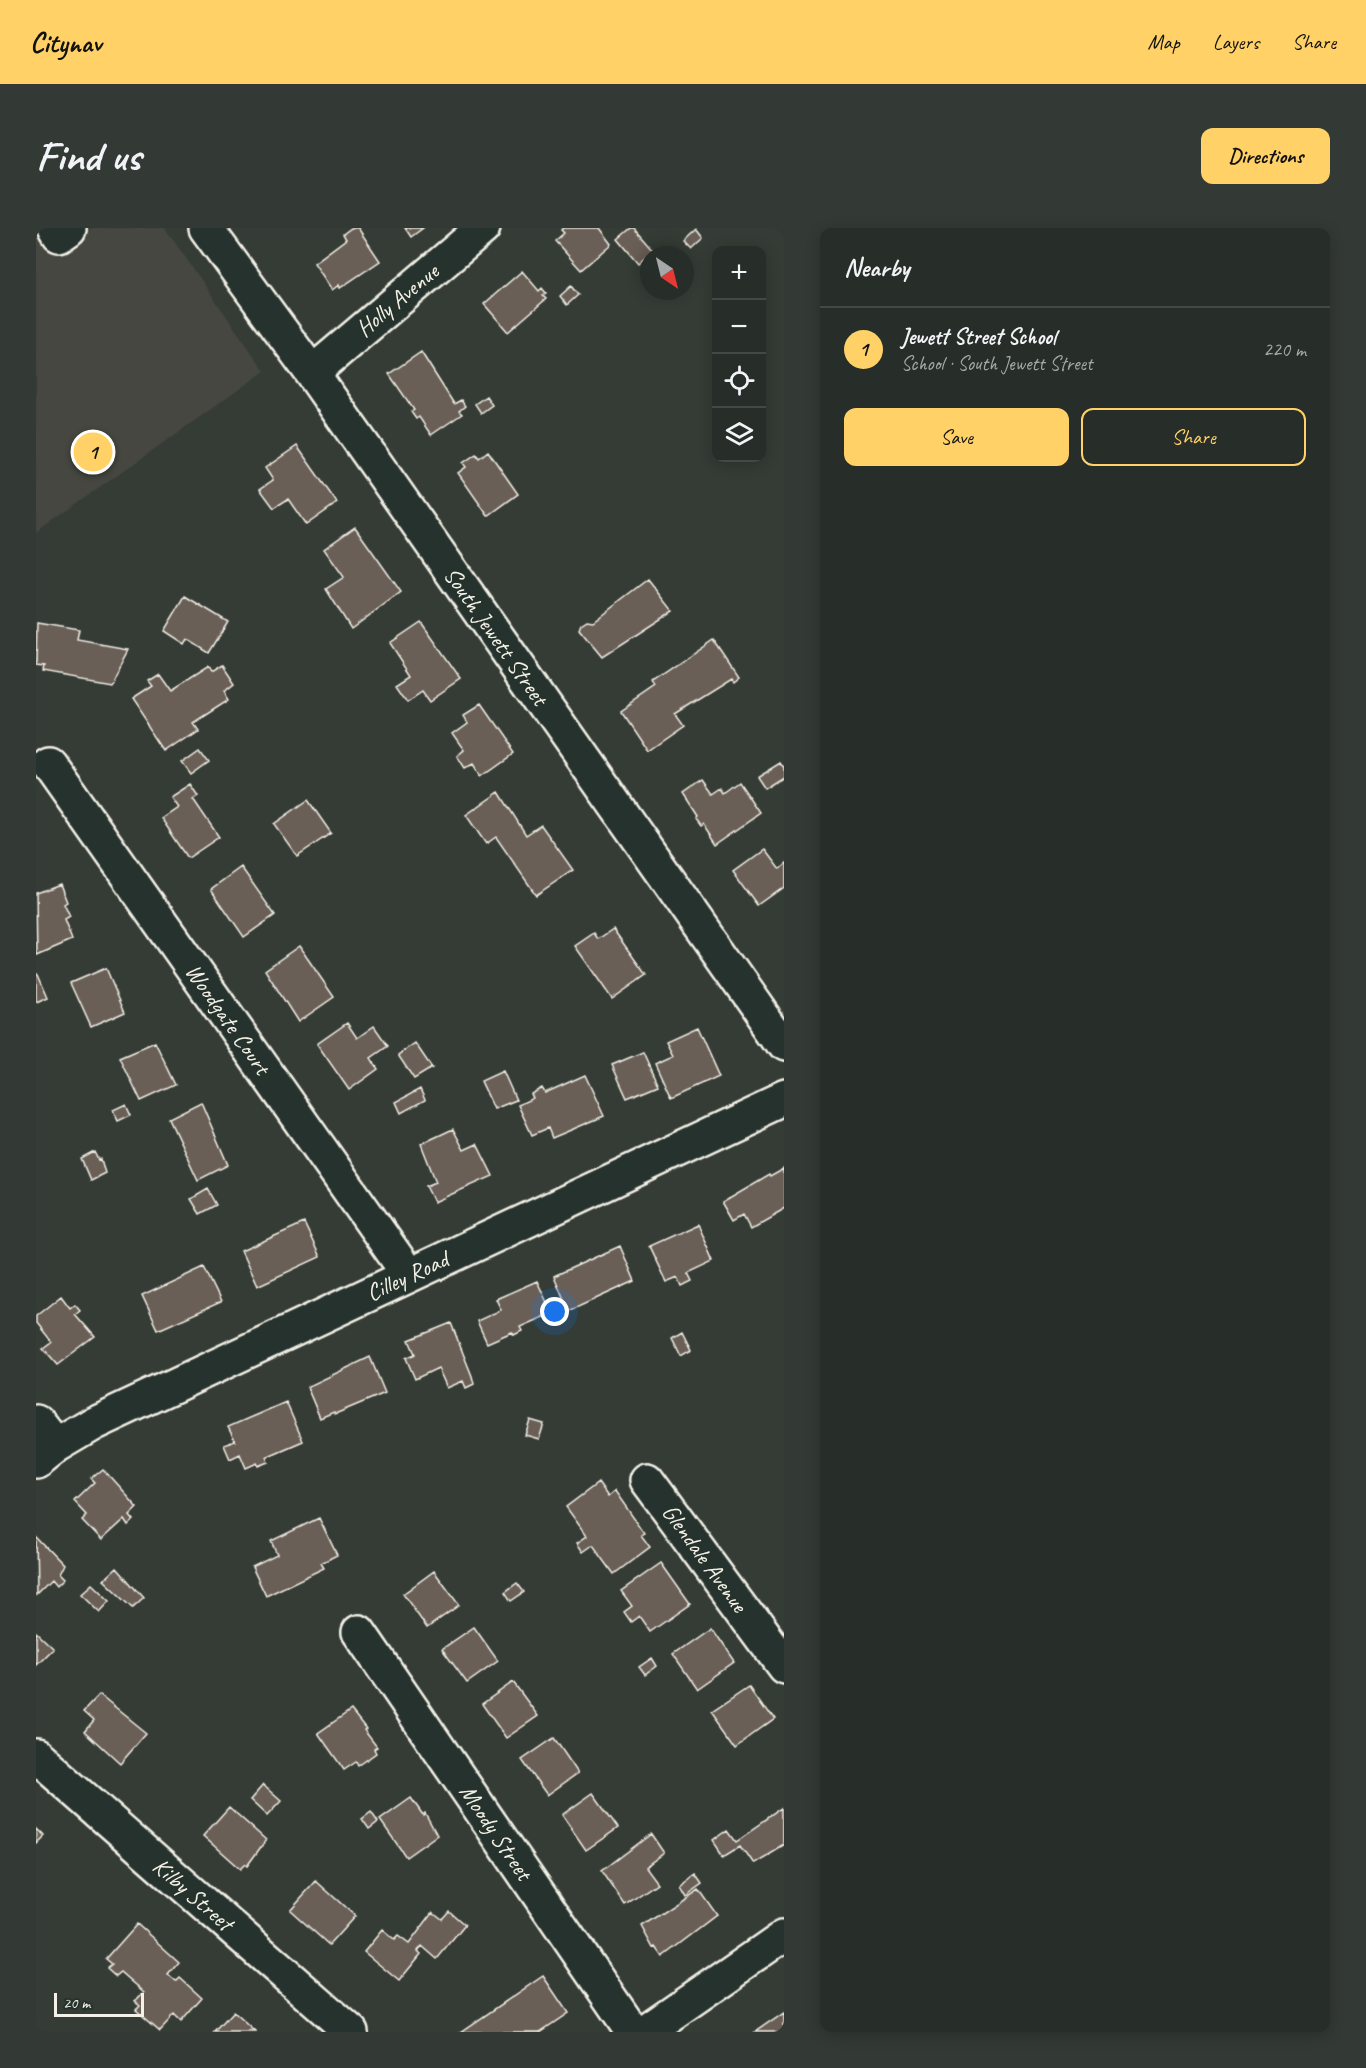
<!DOCTYPE html>
<meta charset="utf-8">
<style>
:root{--surface:#272d28;--page:#333934;--text:#f1f3f6;--muted:#a4a8a8;--line:#434945;--accent:#ffd166}
body{margin:0;font-family:Caveat,sans-serif;background:var(--page);color:var(--text)}
.controls{position:absolute;right:18px;top:18px;display:grid;overflow:hidden;border-radius:12px;box-shadow:0 3px 15px #0003}
.controls button{width:54px;height:54px;display:grid;place-items:center;padding:0;border:0;border-bottom:2px solid var(--line);background:var(--surface);color:var(--text);font:30px sans-serif}
.compass{position:absolute;left:604px;top:18px;width:54px;height:54px;border-radius:50%;background:var(--surface);box-shadow:0 3px 15px #0003;rotate:145deg}
.scale{position:absolute;left:18px;bottom:15px;width:90px;box-sizing:border-box;padding-left:6px;border:3px solid #f4f1e8;border-top:0;font-size:16px;line-height:21px;white-space:nowrap;color:#f4f1e8;-webkit-text-stroke:4px #26332d;paint-order:stroke}
.you{position:absolute;left:519px;top:1084px;width:21px;height:21px;margin:-15px;border:4px solid #fff;border-radius:50%;background:#1a73e8;box-shadow:0 0 0 9px #1a73e833}
.badge{display:grid;place-items:center;width:39px;height:39px;border-radius:50%;background:var(--accent);color:#111;font-size:20px;font-weight:700}
.pin{position:absolute;translate:-50% -50%;border:3px solid #fff;box-shadow:0 2px 6px #0006}
.list{margin:0;padding:0;list-style:none}
h2{display:flex;justify-content:space-between;align-items:center;height:78px;margin:0;padding:0 24px;font-size:26px}
h2 small{font-size:20px;font-weight:400;color:var(--muted)}
.list li{display:grid;grid-template-columns:39px 1fr auto;gap:18px;align-items:center;box-sizing:border-box;height:84px;padding:0 24px;border-top:2px solid var(--line)}
.list b{display:block;font-size:22px;white-space:nowrap}
.list p{margin:0;font-size:20px;white-space:nowrap;color:var(--muted)}
.list em{font-size:20px;font-style:normal;color:var(--muted)}
.actions{display:flex;gap:12px;padding:18px 24px}
.actions a{flex:1;padding:14px 0;border:2px solid var(--accent);border-radius:12px;text-align:center;font-size:21px;color:var(--accent)}
.actions .main{background:var(--accent);color:#111}
.icon{flex:none;width:33px;height:33px;fill:none;stroke:currentColor;stroke-width:2;stroke-linecap:round;stroke-linejoin:round}
.map{position:relative;flex:none;width:748px;height:1804px;overflow:hidden;border-radius:12px}
header{display:flex;align-items:center;gap:36px;box-sizing:border-box;height:84px;padding:0 30px;background:var(--accent);color:#111}
header strong{font-size:28px}
nav{display:flex;gap:33px;margin-inline-start:auto;font-size:21px}
.intro{display:flex;align-items:center;justify-content:space-between;box-sizing:border-box;height:144px;padding:0 36px}
h1{margin:0;font-size:42px}
.button{padding:15px 27px;border-radius:12px;background:var(--accent);color:#111;font-size:21px;font-weight:700}
main{display:flex;gap:36px;padding:0 36px}
aside{flex:1;background:var(--surface);border-radius:12px;box-shadow:0 3px 15px #0003}
.map>svg:first-child{display:block}
.built{fill:#44463f}
.building{fill:#6b5f57;stroke:#f4f1e8;stroke-width:1.5}
.lines{fill:none;stroke-linecap:round;stroke-linejoin:round}
.minor-casing{stroke:#f4f1e8;stroke-width:38}
.minor{stroke:#26332d;stroke-width:33}
.labels{text-anchor:middle;dominant-baseline:central;stroke-width:4.5;stroke-linejoin:round;paint-order:stroke}
.street-label{font-size:24px;fill:#f4f1e8;stroke:#26332d}
</style>
<header>
<strong>Citynav</strong>
<nav><a>Map</a><a>Layers</a><a>Share</a></nav>
</header>
<div class="intro"><h1>Find us</h1><a class="button">Directions</a></div>
<main>
<div class="map">
<svg width="748" height="1804" viewBox="0 0 748 1804">
<rect width="100%" height="100%" fill="#343c35"/>
<filter id="ink" filterUnits="userSpaceOnUse"><feTurbulence type="fractalNoise" baseFrequency=".0167" numOctaves="2"/><feDisplacementMap in="SourceGraphic" scale="12" xChannelSelector="R" yChannelSelector="G"/><feConvolveMatrix kernelMatrix="1 2 1 2 8 2 1 2 1" color-interpolation-filters="sRGB"/></filter>
<g filter="url(#ink)">
<!-- built -->
<path class="built" d="M0,0h129l100,143 -229,162z"/>
<!-- building -->
<path class="building" d="M315,0h7l22,33 -40,27 -1,-3 -7,5 -18,-27 32,-24 -3,-5z
M369,0h18l-12,9z
M527,0h36l12,16 -30,26 -26,-29 9,-8 -3,-3z
M595,0h3l19,22 -15,13 -20,-24z
M660,1l7,9 -12,11 -8,-8z
M486,43l17,20 3,-3 4,5 -3,3 3,3 -38,33 -24,-28z
M535,58l7,9 -11,10 -7,-9z
M385,124l33,52 7,-4 4,6 -6,5 3,3 -31,21 -12,-18 -3,2 -5,-7 3,-2 -25,-36z
M450,168l6,9 -11,8 -6,-9z
M261,218l40,57 -31,22 -18,-26 -14,9 -14,-19 13,-9 -8,-12z
M452,223l30,43 -30,22 -30,-43 8,-6 -3,-4 13,-9 3,4z
M319,299l46,65 -50,37 -25,-40 18,-12 -20,-28z
M612,351l25,32 -71,46 -23,-28 2,-5 6,-4 6,1z
M149,368l43,26 -19,31 -22,-14 -3,5 -20,-13z
M385,394l40,57 -31,21 -7,-10 -15,10 -11,-16 14,-9 -21,-32z
M1,395l42,7 -2,10 51,9 -18,34 -67,-12 1,-5 -8,-1z
M678,412l25,37 -6,5 -2,-3 -56,35 8,11 -36,25 -26,-39 35,-24 -3,-5z
M186,437l12,18 -10,8 5,8 -36,23 5,7 -32,22 -35,-52 20,-13 -4,-5 11,-7 12,17 38,-24 3,5z
M443,477l34,49 -31,22 -8,-13 -9,5 -8,-12 7,-6 -12,-17 15,-11 -4,-7z
M164,520l9,12 -18,13 -9,-12z
M745,533l3,5v10l-19,12 -8,-12z
M667,552l10,14 9,-6 3,5 15,-11 21,31 -44,31 -13,-20 -3,2 -5,-7 2,-2 -15,-23z
M154,556l8,12 -5,3 26,38 -31,21 -27,-40 16,-11 -7,-10z
M463,564l27,43 15,-10 32,45 -37,25 -40,-58 -10,7 -20,-29z
M272,572l23,33 -34,23 -23,-32z
M726,621l15,20 7,-6v25l-25,18 -26,-36z
M205,639l34,48 -31,22 -33,-48z
M23,656l7,18 -3,2 6,13 -5,3 8,20 -35,15 -1,-62z
M577,701l33,46 -34,24 -37,-53 19,-13 4,6z
M263,718l35,51 -36,25 -33,-52z
M70,740l19,44 -34,15 -20,-44z
M0,746h2l10,23 -12,5z
M311,795l10,15 17,-12 14,20 -17,12 7,11 -29,21 -32,-46z
M661,799l22,49 -48,22 -16,-35 18,-8 -7,-14z
M119,814l21,43 -35,16 -21,-44z
M379,815l17,25 -18,11 -16,-24z
M607,824l15,33 -31,13 -15,-33z
M467,843l13,29 -22,9 -13,-28z
M549,847l19,41 -52,22 -4,-10 -16,7 -14,-30 15,-7 -2,-4 11,-6 3,5z
M384,861l5,11 -24,13 -5,-11z
M165,874l27,63 -30,15 -29,-62z
M90,876l5,11 -13,6 -5,-11z
M417,901l11,21 13,-6 16,32 -59,26 -8,-16 10,-4 -15,-38z
M59,924l4,8 2,-1 4,14 -14,7 -9,-21z
M748,940v40l-33,19 -7,-13 -10,6 -11,-19 46,-27 1,2z
M172,961l9,16 -17,9 -9,-15z
M268,995l16,34 -63,29 -16,-35z
M662,996l16,37 -26,12 4,8 -10,5 -4,-9 -12,5 -17,-36z
M584,1018l15,35 -66,30 -15,-35z
M168,1039l17,35 -63,28 -16,-34z
M501,1053l15,32 -32,14 2,4 -8,4 -2,-3 -25,11 -10,-22 24,-11 -5,-11z
M25,1068l9,12 5,-4 5,6 -5,4 20,23 -37,28 -15,-17 8,-6 -15,-19v-7z
M415,1095l21,53 2,8 -8,4 -3,-7 -16,7 -9,-20 -23,11 -9,-21 9,-4 -6,-14z
M646,1104l9,18 -10,6 -9,-18z
M334,1129l15,36 -50,21 -1,-2 -14,6 -13,-31z
M250,1174l17,39 -37,16 2,5 -10,4 -1,-3 -11,5 -6,-14 -10,5 -6,-14 11,-4 -7,-14z
M494,1192l14,4 -5,15 -14,-4z
M67,1241l34,38 -8,8 4,5 -5,5 -4,-6 -23,21 -19,-20 5,-5 -12,-13 20,-19 -4,-4z
M562,1255l10,14 7,-6 29,42 -3,2 9,12 -36,27 -21,-29 -10,7 -6,-9 10,-7 -21,-29z
M283,1290l18,37 -16,8 3,5 -58,28 -14,-29 25,-12 -6,-14z
M0,1309l27,28 -5,10 5,5 -7,7 -5,-6 -14,14z
M625,1335l29,41 -40,28 -11,-16 -8,6 -7,-10 8,-6 -11,-15z
M81,1339l27,31 -11,10 -30,-28z
M398,1343l25,34 -32,23 -24,-34z
M481,1355l7,9 -13,9 -6,-9z
M55,1356l18,17 -10,11 -19,-18z
M438,1399l24,34 -31,22 -25,-34z
M674,1400l24,35 -37,26 -24,-35z
M0,1404l17,16 -17,17z
M616,1430l5,8 -12,9 -6,-8z
M477,1454l25,34 -32,22 -24,-34z
M713,1457l24,34 -36,26 -25,-35z
M63,1467l47,38 -26,30 -35,-32 9,-11 -10,-9z
M315,1482l15,19 -2,1 13,17 -3,2 2,4 -18,13 -2,-4 -12,8 -26,-37z
M518,1510l24,35 -31,22 -25,-35z
M227,1557l18,16 -14,15 -17,-16z
M557,1565l25,35 -32,22 -24,-35z
M375,1570l12,17 2,-2 12,22 -31,22 -26,-37z
M193,1579l37,33 -19,26 -2,-2 -5,5 -37,-33z
M748,1580v37l-31,19 -13,-19 -16,10 -10,-15 15,-11 8,11z
M335,1584l7,10 -9,7 -7,-10z
M0,1601l7,7 -7,7z
M615,1606l13,19 -19,14 12,16 -32,22 -23,-34z
M659,1645l7,10 -17,12 -6,-10z
M280,1653l39,35 -26,29 -39,-35z
M662,1661l19,27 -54,41 -7,-10 -2,1 -12,-22z
M413,1683l16,14 -28,34 -15,-13 -4,5 3,3 -22,27 -35,-29 18,-22 12,10 4,-4 11,8 24,-32 9,7z
M101,1696l42,38 -11,13 8,7 4,-4 22,20 -21,24 -7,-7 -14,15 -24,-21 4,-4 -5,-4 9,-9 -23,-20 -5,4 -9,-8 5,-4 -6,-5z
M507,1748l25,37 -28,19h-79z
M197,1784l22,20h-40z
M748,1784v20h-29z"/>
<g class="lines">
<!-- minor casing -->
<g class="minor-casing">
<path id="minor" d="M19,0l4,7 10,-7
M170,0l106,145 472,672
M276,145l171,-145
M12,535l361,512
M0,1194l19,24
M0,1233l19,-15 39,-23 690,-323
M611,1252l137,186
M323,1404l274,400
M0,1528l315,276
M608,1804l140,-97"/>
</g>
<!-- minor -->
<use href="#minor" class="minor"/>
</g>
</g>
<g class="labels">
<!-- street labels -->
<g class="street-label">
<text transform="translate(361 72) rotate(-40)">Holly Avenue</text>
<text transform="translate(460 408) rotate(55)">South Jewett Street</text>
<text transform="translate(192 791) rotate(55)">Woodgate Court</text>
<text transform="translate(371 1048) rotate(-25)">Cilley Road</text>
<text transform="translate(669 1330) rotate(54)">Glendale Avenue</text>
<text transform="translate(460 1604) rotate(56)">Moody Street</text>
<text transform="translate(157 1666) rotate(41)">Kilby Street</text>
</g>
</g>
</svg>
<div class="controls">
<button>+</button>
<button>−</button>
<button><svg class="icon" aria-label="locate" viewBox="0 0 24 24"><circle cx="12" cy="12" r="6"/><path d="M12 2v4M12 18v4M2 12h4M18 12h4"/></svg></button>
<button><svg class="icon" aria-label="layers" viewBox="0 0 24 24"><path d="M12 4l9 5-9 5-9-5zM3 14l9 5 9-5"/></svg></button>
</div>
<svg class="compass" viewBox="-18 -18 36 36"><path d="M0-13l5 13h-10z" fill="#e53935"/><path d="M0 13l5-13h-10z" fill="#a4a8a8"/></svg>
<div class="scale">20 m</div>
<div class="you"></div>
<div class="pin badge" style="left:57px;top:224px">1</div>
</div>
<aside>
<h2>Nearby<small></small></h2>
<ul class="list">
<li><span class="badge">1</span><div><b>Jewett Street School</b><p>School · South Jewett Street</p></div><em>220 m</em></li>
</ul>
<div class="actions"><a class="main">Save</a><a>Share</a></div>
</aside>
</main>
